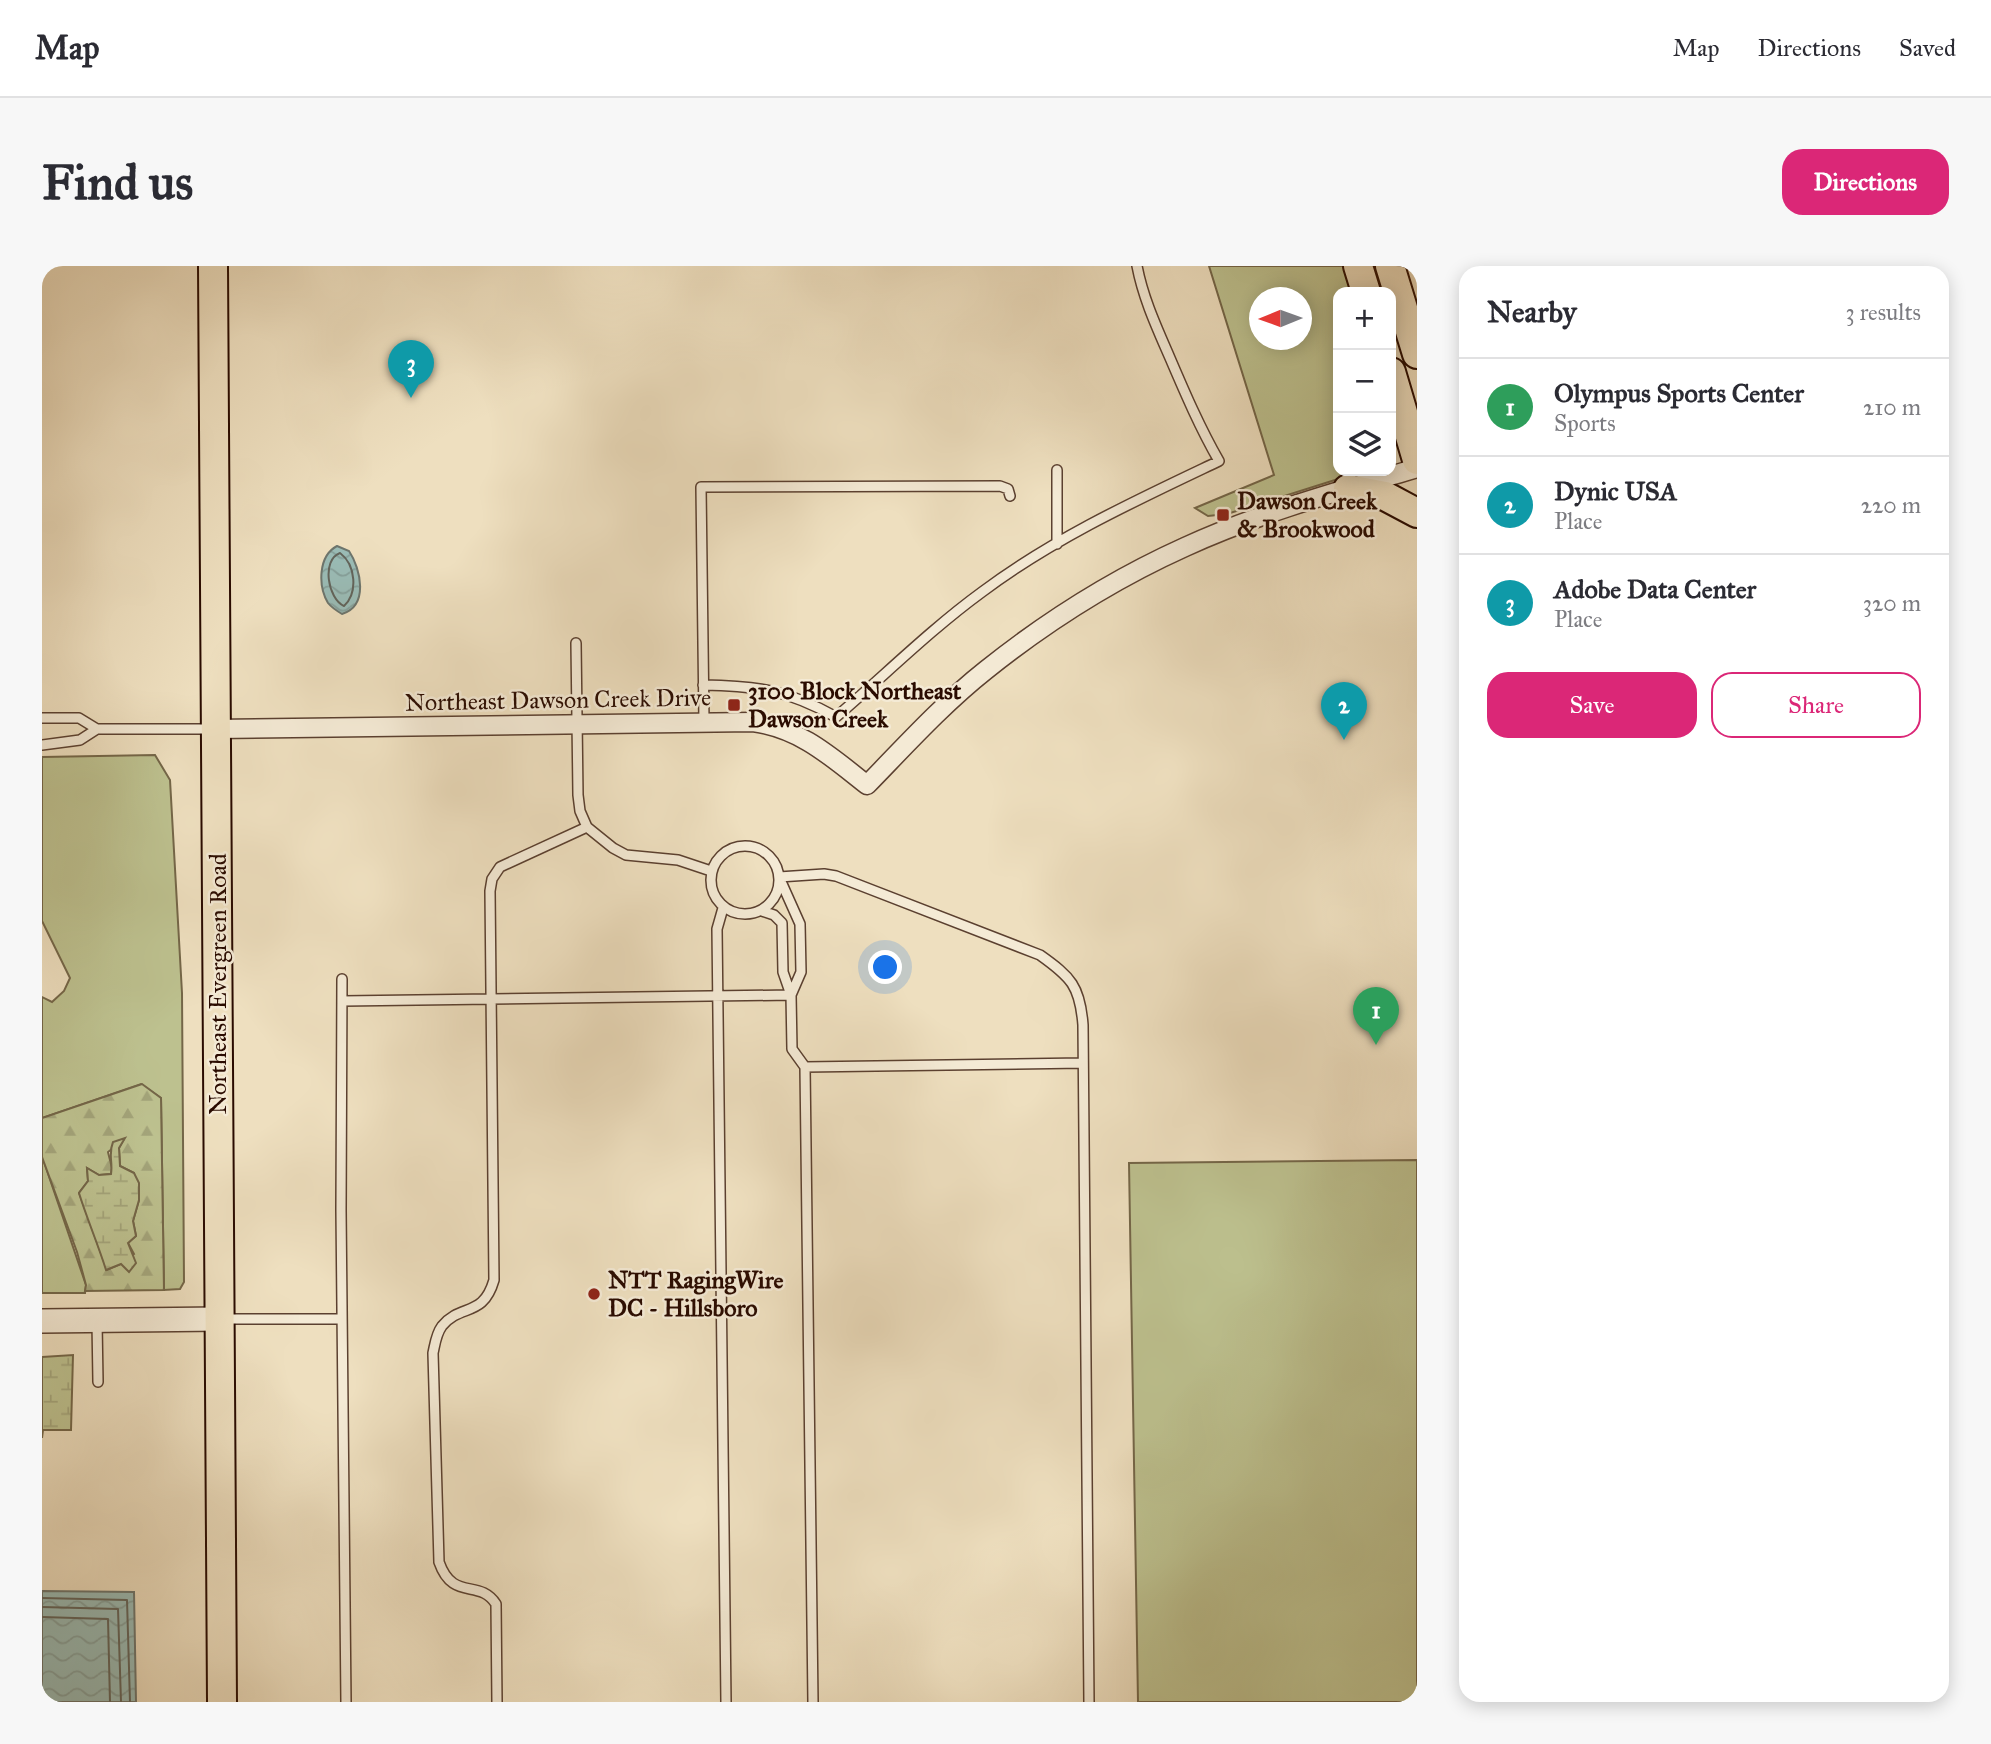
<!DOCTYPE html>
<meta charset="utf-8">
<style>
:root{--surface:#fff;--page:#f7f7f7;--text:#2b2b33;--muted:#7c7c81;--line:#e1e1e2;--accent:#db2777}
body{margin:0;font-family:"IM FELL Great Primer",serif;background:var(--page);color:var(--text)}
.controls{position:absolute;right:21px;top:21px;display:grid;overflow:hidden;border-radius:14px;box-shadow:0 4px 18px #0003}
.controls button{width:63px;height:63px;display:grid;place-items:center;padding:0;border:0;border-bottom:2px solid var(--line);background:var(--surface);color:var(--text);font:35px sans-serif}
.compass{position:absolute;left:1207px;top:21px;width:63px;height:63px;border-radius:50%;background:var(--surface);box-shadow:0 4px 18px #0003;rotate:269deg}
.you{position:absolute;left:844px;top:702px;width:24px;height:24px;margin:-18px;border:5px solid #fff;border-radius:50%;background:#1a73e8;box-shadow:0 0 0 10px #1a73e833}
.badge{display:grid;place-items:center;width:46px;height:46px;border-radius:50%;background:var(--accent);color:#fff;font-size:23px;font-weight:700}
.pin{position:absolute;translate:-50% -58px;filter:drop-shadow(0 2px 4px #0008)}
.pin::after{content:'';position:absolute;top:37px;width:24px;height:21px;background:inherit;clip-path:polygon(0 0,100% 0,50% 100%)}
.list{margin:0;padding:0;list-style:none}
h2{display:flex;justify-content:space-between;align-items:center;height:91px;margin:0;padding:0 28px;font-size:30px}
h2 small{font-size:23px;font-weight:400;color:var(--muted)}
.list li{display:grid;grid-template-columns:46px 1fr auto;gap:21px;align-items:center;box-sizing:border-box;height:98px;padding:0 28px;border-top:2px solid var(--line)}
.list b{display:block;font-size:26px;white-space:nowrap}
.list p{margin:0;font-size:23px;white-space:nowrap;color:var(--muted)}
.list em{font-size:23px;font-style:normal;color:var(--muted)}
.actions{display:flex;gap:14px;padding:21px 28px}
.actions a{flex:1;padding:16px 0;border:2px solid var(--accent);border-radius:21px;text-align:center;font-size:24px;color:var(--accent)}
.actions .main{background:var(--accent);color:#fff}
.icon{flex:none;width:38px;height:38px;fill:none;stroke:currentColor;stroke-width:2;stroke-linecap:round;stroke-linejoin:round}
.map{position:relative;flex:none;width:1375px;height:1436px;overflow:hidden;border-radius:21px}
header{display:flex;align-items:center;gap:42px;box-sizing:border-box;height:98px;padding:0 35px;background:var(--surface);border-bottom:2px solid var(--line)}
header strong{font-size:33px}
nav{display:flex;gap:38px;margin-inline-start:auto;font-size:24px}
.intro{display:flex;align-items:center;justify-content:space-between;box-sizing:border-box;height:168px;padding:0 42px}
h1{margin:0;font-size:49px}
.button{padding:18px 32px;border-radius:21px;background:var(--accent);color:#fff;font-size:24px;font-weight:700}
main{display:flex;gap:42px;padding:0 42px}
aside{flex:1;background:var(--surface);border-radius:21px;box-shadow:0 4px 18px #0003}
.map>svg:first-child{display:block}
.green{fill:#bdc18f;stroke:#746648;stroke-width:2;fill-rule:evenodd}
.forest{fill:url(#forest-firs);stroke:#746648;stroke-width:2;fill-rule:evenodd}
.wetland{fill:url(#wetland-marsh);stroke:#746648;stroke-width:2}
.water{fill:url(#water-waves);stroke:#6d756d;stroke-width:2}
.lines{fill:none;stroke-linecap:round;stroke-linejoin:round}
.shore{stroke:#62645b;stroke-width:2}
.service-casing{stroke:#5b4030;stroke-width:12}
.minor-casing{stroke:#5b4030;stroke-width:21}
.tertiary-casing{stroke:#5b4030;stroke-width:26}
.primary-casing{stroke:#2a0b00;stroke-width:32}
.service{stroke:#f4ead5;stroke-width:9}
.minor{stroke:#f4ead5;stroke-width:18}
.tertiary{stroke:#f4ead5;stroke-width:23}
.primary{stroke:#eedfbf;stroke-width:28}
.poi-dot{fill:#8f2418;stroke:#f4ead5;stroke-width:2.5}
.labels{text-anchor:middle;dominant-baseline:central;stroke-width:5;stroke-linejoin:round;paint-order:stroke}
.poi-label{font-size:24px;font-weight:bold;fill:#2a0b00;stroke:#f4ead5;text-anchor:start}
.street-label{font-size:24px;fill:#2a0b00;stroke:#f4ead5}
</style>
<header>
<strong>Map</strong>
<nav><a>Map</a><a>Directions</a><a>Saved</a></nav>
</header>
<div class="intro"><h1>Find us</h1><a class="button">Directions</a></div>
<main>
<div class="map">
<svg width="1375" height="1436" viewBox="0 0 1375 1436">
<defs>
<pattern id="forest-firs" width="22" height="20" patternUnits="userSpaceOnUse" patternTransform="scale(1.75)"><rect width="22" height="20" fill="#bdc18f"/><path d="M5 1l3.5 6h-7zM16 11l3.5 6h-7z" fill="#a3a47a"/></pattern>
<pattern id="wetland-marsh" width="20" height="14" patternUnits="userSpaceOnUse" patternTransform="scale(1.75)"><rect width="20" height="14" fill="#bdc18f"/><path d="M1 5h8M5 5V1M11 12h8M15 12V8" fill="none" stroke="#a3a47a"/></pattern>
<pattern id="water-waves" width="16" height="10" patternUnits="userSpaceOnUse" patternTransform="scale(1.75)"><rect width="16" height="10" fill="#9abcb6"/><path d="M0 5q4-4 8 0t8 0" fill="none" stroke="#85a09b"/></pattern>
</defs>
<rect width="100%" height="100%" fill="#eedfbf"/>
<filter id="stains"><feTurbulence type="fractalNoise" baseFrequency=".00286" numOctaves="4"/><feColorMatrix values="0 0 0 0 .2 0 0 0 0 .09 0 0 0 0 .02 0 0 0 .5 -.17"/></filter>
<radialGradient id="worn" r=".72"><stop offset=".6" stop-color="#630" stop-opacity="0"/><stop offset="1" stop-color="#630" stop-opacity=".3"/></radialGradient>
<!-- green -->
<path class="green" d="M1167,0h141l8,26h-20v179h13l-16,9 -108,34 -19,2 -13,-8 79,-33zM1218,32h42v42h-42z
M113,489l15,25 12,213 2,289 -4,7 -16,1 -3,-192 -20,-14 -99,34v-121l10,5 12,-11 6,-13 -28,-57v-164z
M0,890l44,129 -1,8h-43z
M1375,894v542h-279l-9,-539z"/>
<!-- forest -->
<path class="forest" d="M100,818l19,14 3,192 -79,1 1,-6 -9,-33 -35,-95v-39zM82,873l-5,9 1,18 14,7 5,27 -6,21 3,15 -8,7 6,11 -13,10 -14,6 -28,-77 9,-12 -1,-13 12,7 12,-1 1,-6 -4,-16z"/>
<!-- wetland -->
<path class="wetland" d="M83,872l-6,10 1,18 14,7 5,10v17l-6,21 3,15 -8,7 8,20 -7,9 -8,-8 -15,6c-8,-26 -19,-51 -27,-77l9,-12 -1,-13 12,7 12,-1c2,-12 -3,-20 2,-32z
M31,1089l-2,75h-28l-1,8v-81z"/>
<!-- water -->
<path class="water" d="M295,280l12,5c12,18 20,55 -7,63 -5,-3 -10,-6 -14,-11 -10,-17 -10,-47 9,-57z
M0,1325l92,1 2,110h-94z"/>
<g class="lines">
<!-- shore -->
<path class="shore" d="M298,287c16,12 18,40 4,53 -16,-7 -23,-46 -4,-53z
M0,1332l85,2 3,102
M0,1341l76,2 3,93
M0,1351l66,2 2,83"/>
<!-- service casing -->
<g class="service-casing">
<path id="service" d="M1015,204v74
M534,377l2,152 2,16 7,16 26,21 13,7 52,5 33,11
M661,419c55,1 85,5 133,32 49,-42 94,-87 146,-125 72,-54 155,-92 237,-131 -19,-33 -34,-68 -49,-103 -13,-30 -27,-60 -33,-92
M0,452h37l18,11h117
M662,455l-3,-234 299,-1 8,3 2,7
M0,479l38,-5 17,-11
M669 614a34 34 0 1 1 68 0a34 34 0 1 1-68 0Z
M681,642l-6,21 9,773
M720,645l12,4 8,8 1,49 8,23 1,54 13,18 8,635
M300,713l-1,231 5,492
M749,729l10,-23 -1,-48 -21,-47 45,-3 12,2 204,79c31,22 40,31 43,70l6,677
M301,735l448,-6
M763,801l278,-4
M182,1053h118
M55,1056l1,60
M455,1436l-1,-98c-17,-26 -43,-2 -57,-42l-6,-209c2,-9 3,-19 9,-27 19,-23 41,-8 52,-46l-4,-389 2,-12 8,-12 87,-40"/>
</g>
<!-- minor casing -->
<g class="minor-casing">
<path id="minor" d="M174,463l537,-7c48,7 77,34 114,63 38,-39 76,-81 119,-115 60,-48 128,-91 199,-123 74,-34 154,-56 232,-79"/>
</g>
<!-- tertiary casing -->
<g class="tertiary-casing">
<path id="tertiary" d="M0,1055l178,-2"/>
</g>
<!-- primary casing -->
<g class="primary-casing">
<path id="primary" d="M171,0l9,1436
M1316,0l8,26
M1348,0l27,88
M1349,106l26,88
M1306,223l37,7 32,17"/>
</g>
<!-- service -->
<use href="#service" class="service"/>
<!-- minor -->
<use href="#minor" class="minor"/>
<!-- tertiary -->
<use href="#tertiary" class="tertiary"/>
<!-- primary -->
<use href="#primary" class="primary"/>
</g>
<!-- markers -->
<g class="poi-dot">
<rect x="1174" y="242" width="14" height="14" rx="3.5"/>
<rect x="685" y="432" width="14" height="14" rx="3.5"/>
<circle cx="552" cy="1028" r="7"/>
</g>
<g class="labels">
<!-- poi labels -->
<g class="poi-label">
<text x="1195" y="235">Dawson Creek<tspan x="1195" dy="28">&amp; Brookwood</tspan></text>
<text x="706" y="425">3100 Block Northeast<tspan x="706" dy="28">Dawson Creek</tspan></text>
<text x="566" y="1014">NTT RagingWire<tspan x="566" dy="28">DC - Hillsboro</tspan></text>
</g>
<!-- street labels -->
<g class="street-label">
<text transform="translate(516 434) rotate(-1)">Northeast Dawson Creek Drive</text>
<text transform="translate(176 718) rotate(-90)">Northeast Evergreen Road</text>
</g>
</g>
<rect width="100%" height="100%" filter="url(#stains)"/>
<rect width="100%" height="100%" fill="url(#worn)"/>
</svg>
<div class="controls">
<button>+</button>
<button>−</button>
<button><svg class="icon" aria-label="layers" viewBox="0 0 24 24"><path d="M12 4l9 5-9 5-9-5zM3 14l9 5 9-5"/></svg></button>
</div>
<svg class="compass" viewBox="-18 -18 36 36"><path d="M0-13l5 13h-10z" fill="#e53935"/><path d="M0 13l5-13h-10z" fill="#7c7c81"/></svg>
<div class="you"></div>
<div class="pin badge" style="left:1334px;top:779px;background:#2e9e5b">1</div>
<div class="pin badge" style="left:1302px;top:474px;background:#0f9aa8">2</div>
<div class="pin badge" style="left:369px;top:132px;background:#0f9aa8">3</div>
</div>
<aside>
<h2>Nearby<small>3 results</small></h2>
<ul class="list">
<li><span class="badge" style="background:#2e9e5b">1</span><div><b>Olympus Sports Center</b><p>Sports</p></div><em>210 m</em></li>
<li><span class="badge" style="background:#0f9aa8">2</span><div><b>Dynic USA</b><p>Place</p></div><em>220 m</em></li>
<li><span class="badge" style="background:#0f9aa8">3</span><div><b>Adobe Data Center</b><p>Place</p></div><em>320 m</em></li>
</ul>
<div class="actions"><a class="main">Save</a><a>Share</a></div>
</aside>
</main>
